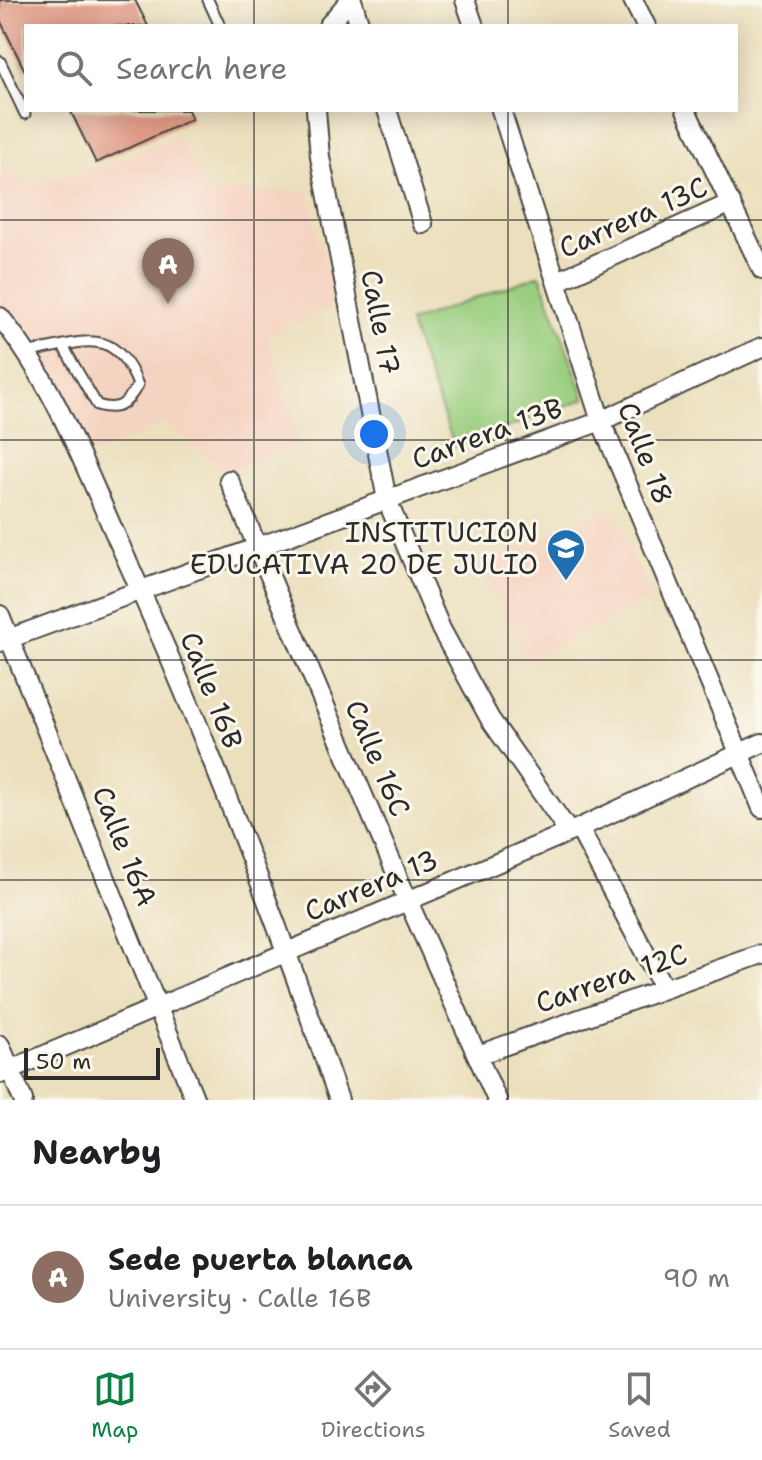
<!DOCTYPE html>
<meta charset="utf-8">
<style>
:root{--surface:#fff;--page:#f6f6f6;--text:#202124;--muted:#757577;--line:#e0e0e0;--accent:#0b8043}
body{margin:0;font-family:"Shantell Sans",sans-serif;background:var(--page);color:var(--text)}
.scale{position:absolute;left:24px;bottom:20px;width:136px;box-sizing:border-box;padding-left:8px;border:4px solid #2b2b2b;border-top:0;font-size:22px;line-height:28px;white-space:nowrap;color:#2b2b2b;-webkit-text-stroke:6px #fbf7ec;paint-order:stroke}
.you{position:absolute;left:374px;top:434px;width:28px;height:28px;margin:-20px;border:6px solid #fff;border-radius:50%;background:#1a73e8;box-shadow:0 0 0 12px #1a73e833}
.badge{display:grid;place-items:center;width:52px;height:52px;border-radius:50%;background:var(--accent);color:#fff;font-size:26px;font-weight:700}
.pin{position:absolute;translate:-50% -66px;filter:drop-shadow(0 2px 4px #0008)}
.pin::after{content:'';position:absolute;top:42px;width:28px;height:24px;background:inherit;clip-path:polygon(0 0,100% 0,50% 100%)}
.list{margin:0;padding:0;list-style:none}
h2{display:flex;justify-content:space-between;align-items:center;height:104px;margin:0;padding:0 32px;font-size:34px}
h2 small{font-size:26px;font-weight:400;color:var(--muted)}
.list li{display:grid;grid-template-columns:52px 1fr auto;gap:24px;align-items:center;box-sizing:border-box;height:144px;padding:0 32px;border-top:2px solid var(--line)}
.list b{display:block;font-size:30px;white-space:nowrap}
.list p{margin:0;font-size:26px;white-space:nowrap;color:var(--muted)}
.list em{font-size:26px;font-style:normal;color:var(--muted)}
.icon{flex:none;width:44px;height:44px;fill:none;stroke:currentColor;stroke-width:2;stroke-linecap:round;stroke-linejoin:round}
.map{position:relative;flex:none;width:762px;height:1100px;overflow:hidden}
.search{position:absolute;background:var(--surface);box-shadow:0 4px 20px #0003;left:24px;right:24px;top:24px;height:88px;display:flex;align-items:center;gap:20px;box-sizing:border-box;padding:0 28px;border-radius:0px;color:var(--muted);font-size:30px}
.sheet{height:248px;background:var(--surface)}
nav{display:flex;justify-content:space-around;align-items:center;box-sizing:border-box;height:112px;border-top:2px solid var(--line);background:var(--surface);font-size:22px;color:var(--muted)}
nav a{display:grid;justify-items:center;gap:4px}
nav .on{color:var(--accent)}
.map>svg:first-child{display:block}
.built{fill:#f5d3c1}
.green{fill:#9ace7e;stroke:#627c54;stroke-width:2}
.building{fill:#dd937e}
.lines{fill:none;stroke-linecap:round;stroke-linejoin:round}
.lane-casing{stroke:#484641;stroke-width:13}
.street-casing{stroke:#484641;stroke-width:22}
.lane{stroke:#fff;stroke-width:9}
.street{stroke:#fff;stroke-width:18}
.grid{fill:none;stroke:#2b2b2b;stroke-width:2;stroke-opacity:0.55}
.labels{text-anchor:middle;dominant-baseline:central;stroke-width:6;stroke-linejoin:round;paint-order:stroke}
.street-label{font-size:28px;fill:#2b2b2b;stroke:#fbf7ec}
.poi-label{font-size:28px;fill:#2b2b2b;stroke:#fbf7ec;text-anchor:end}
</style>
<div class="map">
<svg width="762" height="1100" viewBox="0 0 762 1100">
<rect width="100%" height="100%" fill="#fbf7ec"/>
<filter id="ink" filterUnits="userSpaceOnUse"><feTurbulence type="fractalNoise" baseFrequency=".0125" numOctaves="2"/><feDisplacementMap in="SourceGraphic" scale="16" xChannelSelector="R" yChannelSelector="G"/><feConvolveMatrix kernelMatrix="1 2 1 2 8 2 1 2 1" color-interpolation-filters="sRGB"/></filter>
<filter id="wash" filterUnits="userSpaceOnUse"><feTurbulence type="fractalNoise" baseFrequency=".006" numOctaves="4" result="noise"/><feDisplacementMap in="SourceGraphic" scale="32" xChannelSelector="R" yChannelSelector="G"/><feGaussianBlur stdDeviation="1.8" result="paint"/><feColorMatrix in="noise" values="0 0 0 0 0 0 0 0 0 0 0 0 0 0 0 0 0 1.4 0 .05"/><feComposite in="paint" operator="in"/></filter>
<g filter="url(#wash)">
<rect width="100%" height="100%" fill="#ebdfbd"/>
<!-- built -->
<path class="built" d="M177,136l32,57 98,-2 29,114 -69,30 33,109 -75,28 -59,-50 -72,32 -53,-97 -41,-54v-135l30,15 63,-12z
M612,508l39,91 -121,60 -51,-94z"/>
<!-- green -->
<path class="green" d="M540,275l45,124 -130,48 -46,-125z"/>
<g id="blocks">
<!-- building -->
<path class="building" d="M0,0h135l13,26h-122v47l-26,-53z
M70,110h118l4,9 -96,44z"/>
</g>
</g>
<g filter="url(#ink)">
<use href="#blocks" fill-opacity="0" stroke="#484641" stroke-width="2"/>
<g class="lines">
<!-- lane casing -->
<g class="lane-casing">
<path id="lane" d="M208,0l12,26
M0,61l25,53
M29,352c53,-9 85,-29 109,33 -12,19 -18,27 -41,20l-34,-59"/>
</g>
<!-- street casing -->
<g class="street-casing">
<path id="street" d="M352,0l8,26
M465,0l9,26
M633,0l13,26
M328,26l22,-26
M316,110l4,47 67,343 54,129 49,90 79,113
M387,110l36,114
M501,110l100,311 161,387
M686,110l76,160
M558,281l173,-78
M0,317c53,65 82,143 116,219 84,184 157,373 223,564
M229,480l179,421 89,199
M0,615l195,485
M0,642l601,-221 161,-74
M579,828l85,161
M0,1045l23,55
M478,1055l284,-101
M0,1074l579,-246 183,-85"/>
</g>
<!-- lane -->
<use href="#lane" class="lane"/>
<!-- street -->
<use href="#street" class="street"/>
</g>
</g>
<!-- grid -->
<path class="grid" d="M254,0v26M508,0v26M254,110v990M508,110v990M0,220h762M0,440h762M0,660h762M0,880h762"/>
<!-- icons -->
<defs>
<g id="university-pin" transform="scale(2)"><path d="M0 17L-7.5 6A9.5 9.5 0 1 1 7.5 6Z" fill="#1f6fb2" stroke="#fbf7ec"/><path d="M0-5L7-2L0 1L-7-2ZM-4 1L0 2.5L4 1V4Q0 6-4 4Z" fill="#fff"/></g>
</defs>
<g fill-rule="evenodd">
<use href="#university-pin" x="566" y="548"/>
</g>
<g class="labels">
<!-- street labels -->
<g class="street-label">
<text transform="translate(633 217) rotate(-24)">Carrera 13C</text>
<text transform="translate(381 322) rotate(79)">Calle 17</text>
<text transform="translate(487 433) rotate(-20)">Carrera 13B</text>
<text transform="translate(646 453) rotate(69)">Calle 18</text>
<text transform="translate(212 690) rotate(68)">Calle 16B</text>
<text transform="translate(378 758) rotate(67)">Calle 16C</text>
<text transform="translate(125 846) rotate(68)">Calle 16A</text>
<text transform="translate(371 885) rotate(-23)">Carrera 13</text>
<text transform="translate(611 978) rotate(-19)">Carrera 12C</text>
</g>
<!-- poi labels -->
<g class="poi-label">
<text x="538" y="532">INSTITUCION<tspan x="538" dy="32">EDUCATIVA 20 DE JULIO</tspan></text>
</g>
</g>
</svg>
<div class="scale">50 m</div>
<div class="you"></div>
<div class="pin badge" style="left:168px;top:304px;background:#8d6e63">A</div>
<div class="search"><svg class="icon" aria-label="search" viewBox="0 0 24 24"><circle cx="10" cy="10" r="6"/><path d="M15 15l6 6"/></svg>Search here</div>
</div>
<section class="sheet">
<h2>Nearby<small></small></h2>
<ul class="list">
<li><span class="badge" style="background:#8d6e63">A</span><div><b>Sede puerta blanca</b><p>University · Calle 16B</p></div><em>90 m</em></li>
</ul>
</section>
<nav>
<a class="on"><svg class="icon" aria-label="map" viewBox="0 0 24 24"><path d="M3 6l6-2 6 2 6-2v14l-6 2-6-2-6 2zM9 4v14M15 6v14"/></svg>Map</a>
<a><svg class="icon" aria-label="directions" viewBox="0 0 24 24"><path d="M12 3l9 9-9 9-9-9zM9 14v-3h6M13 9l2 2-2 2"/></svg>Directions</a>
<a><svg class="icon" aria-label="saved" viewBox="0 0 24 24"><path d="M7 4h10v16l-5-4-5 4z"/></svg>Saved</a>
</nav>
